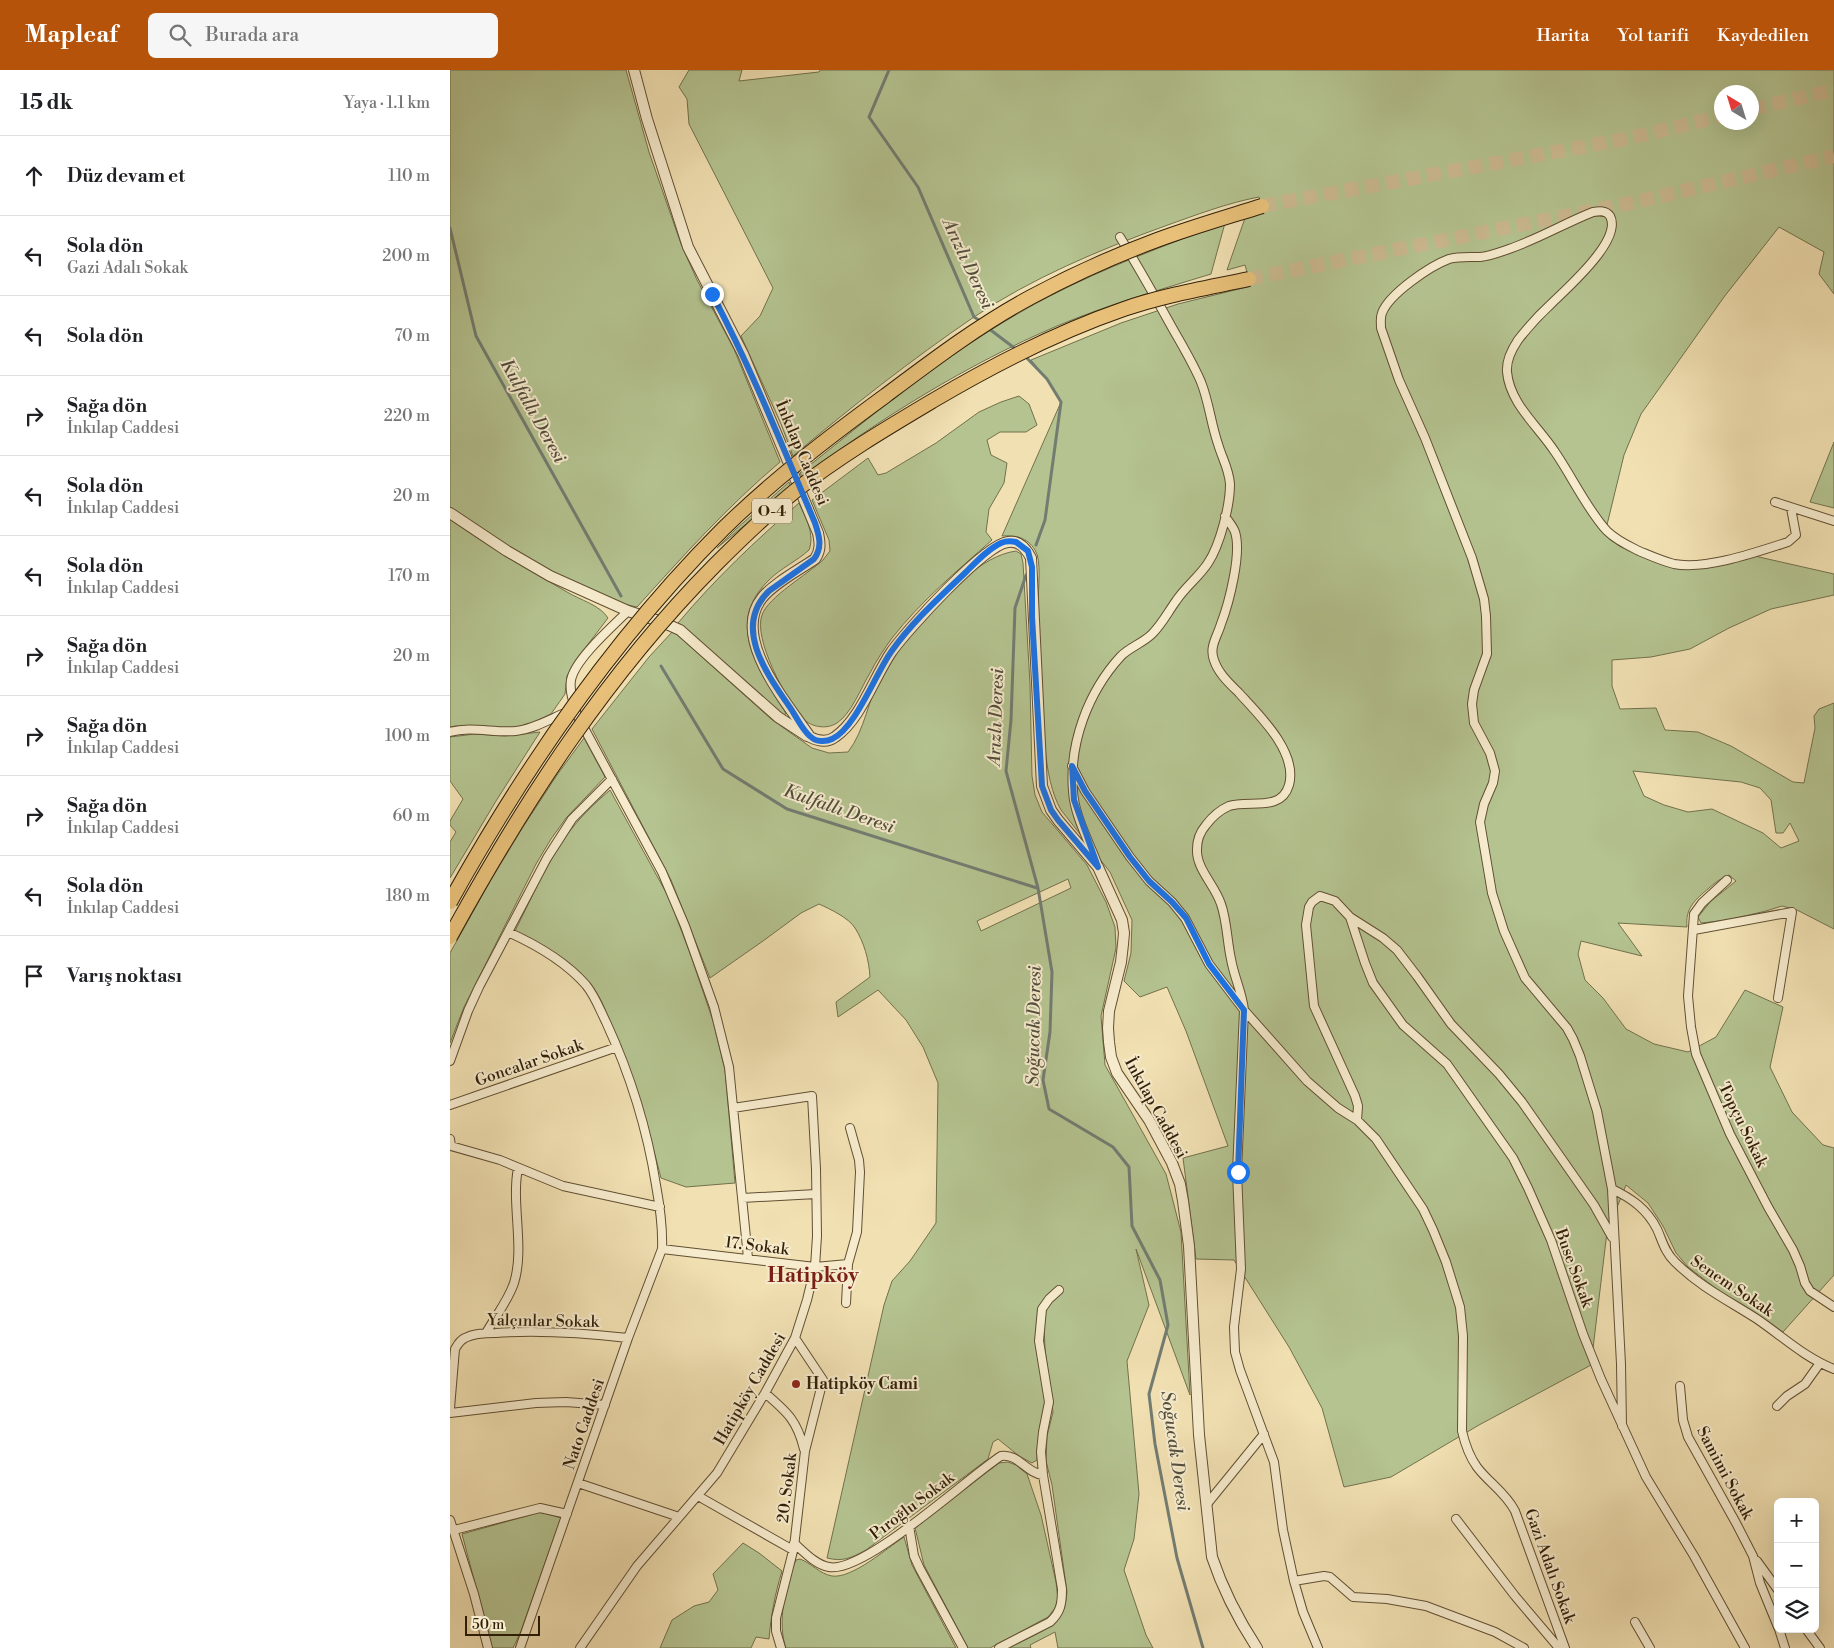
<!DOCTYPE html>
<html lang="tr">
<meta charset="utf-8">
<style>
:root{--surface:#fff;--page:#f6f6f6;--text:#202124;--muted:#757577;--line:#e0e0e0;--accent:#b45309}
body{margin:0;font-family:"Libre Bodoni",serif;background:var(--page);color:var(--text)}
.controls{position:absolute;right:15px;bottom:15px;display:grid;overflow:hidden;border-radius:8px;box-shadow:0 5px 20px #0002}
.controls button{width:45px;height:45px;display:grid;place-items:center;padding:0;border:0;border-bottom:1px solid var(--line);background:var(--surface);color:var(--text);font:25px sans-serif}
.compass{position:absolute;left:1264px;top:15px;width:45px;height:45px;border-radius:50%;background:var(--surface);box-shadow:0 5px 20px #0002;rotate:322deg}
.scale{position:absolute;left:15px;bottom:12px;width:75px;box-sizing:border-box;padding-left:5px;border:2px solid #311f08;border-top:0;font-size:14px;line-height:18px;white-space:nowrap;color:#311f08;-webkit-text-stroke:4px #f6ebcd;paint-order:stroke}
.stop{position:absolute;width:15px;height:15px;margin:-11px;border:4px solid #1a73e8;border-radius:50%;background:#fff}
.stop.end{background:#1a73e8;border-color:#fff;box-shadow:0 1px 5px #0008}
.list{margin:0;padding:0;list-style:none}
h2{display:flex;justify-content:space-between;align-items:center;height:65px;margin:0;padding:0 20px;font-size:21px}
h2 small{font-size:16px;font-weight:400;color:var(--muted)}
.list li{display:grid;grid-template-columns:32px 1fr auto;gap:15px;align-items:center;box-sizing:border-box;height:80px;padding:0 20px;border-top:1px solid var(--line)}
.list b{display:block;font-size:19px;white-space:nowrap}
.list p{margin:0;font-size:16px;white-space:nowrap;color:var(--muted)}
.list em{font-size:16px;font-style:normal;color:var(--muted)}
.icon{flex:none;width:28px;height:28px;fill:none;stroke:currentColor;stroke-width:2;stroke-linecap:round;stroke-linejoin:round}
.map{position:relative;flex:none;width:1384px;height:1578px;overflow:hidden}
header{display:flex;align-items:center;gap:30px;box-sizing:border-box;height:70px;padding:0 25px;background:var(--accent);color:#fff}
header strong{font-size:24px}
nav{display:flex;gap:28px;margin-inline-start:auto;font-size:18px}
.search{width:350px;height:45px;background:var(--page);display:flex;align-items:center;gap:12px;box-sizing:border-box;padding:0 18px;border-radius:8px;color:var(--muted);font-size:19px}
main{display:flex}
aside{flex:1;background:var(--surface)}
.map>svg:first-child{display:block}
.green{fill:#b4c390;stroke:#72714c;fill-rule:evenodd}
.lines{fill:none;stroke-linecap:round;stroke-linejoin:round}
.stream{stroke:#737c71;stroke-width:3}
.motorway-tunnel{stroke:#cbb990;stroke-width:14;stroke-dasharray:14 7;stroke-linecap:butt}
.minor-casing{stroke:#614f32;stroke-width:10}
.tertiary-casing{stroke:#614f32;stroke-width:12}
.minor{stroke:#f6ebcd;stroke-width:8}
.tertiary{stroke:#f6ebcd;stroke-width:10}
.motorway-bridge-casing{stroke:#311f08;stroke-width:16;stroke-linecap:butt}
.motorway-bridge{stroke:#e8c079;stroke-width:14}
.route{stroke:#1a73e8;stroke-width:6}
.poi-dot{fill:#8f2418;stroke:#f6ebcd;stroke-width:2}
.labels{text-anchor:middle;dominant-baseline:central;stroke-width:4;stroke-linejoin:round;paint-order:stroke}
.shield{fill:#f6ebcd;stroke:#6c5c43;stroke-width:1}
.shield-label{font-size:15px;font-weight:bold;fill:#311f08}
.street-label{font-size:16px;fill:#311f08;stroke:#f6ebcd}
.poi-label{font-size:16px;font-weight:bold;fill:#311f08;stroke:#f6ebcd;text-anchor:start}
.water-label{font-size:18px;font-style:italic;fill:#524e3d;stroke:#f6ebcd}
.district-label{font-size:21px;font-weight:bold;fill:#7a1f14;stroke:#f6ebcd}
</style>
<header>
<strong>Mapleaf</strong>
<div class="search"><svg class="icon" aria-label="search" viewBox="0 0 24 24"><circle cx="10" cy="10" r="6"/><path d="M15 15l6 6"/></svg>Burada ara</div>
<nav><a>Harita</a><a>Yol tarifi</a><a>Kaydedilen</a></nav>
</header>
<main>
<aside>
<h2>15 dk<small>Yaya · 1.1 km</small></h2>
<ul class="list">
<li><svg class="icon" aria-label="ahead" viewBox="0 0 24 24"><path d="M12 20V5M6 11l6-6 6 6"/></svg><div><b>Düz devam et</b></div><em>110 m</em></li>
<li><svg class="icon" aria-label="left" viewBox="0 0 24 24"><path d="M17 20v-9H6M10 6l-5 5 5 5"/></svg><div><b>Sola dön</b><p>Gazi Adalı Sokak</p></div><em>200 m</em></li>
<li><svg class="icon" aria-label="left" viewBox="0 0 24 24"><path d="M17 20v-9H6M10 6l-5 5 5 5"/></svg><div><b>Sola dön</b></div><em>70 m</em></li>
<li><svg class="icon" aria-label="right" viewBox="0 0 24 24"><path d="M7 20v-9h11M14 6l5 5-5 5"/></svg><div><b>Sağa dön</b><p>İnkılap Caddesi</p></div><em>220 m</em></li>
<li><svg class="icon" aria-label="left" viewBox="0 0 24 24"><path d="M17 20v-9H6M10 6l-5 5 5 5"/></svg><div><b>Sola dön</b><p>İnkılap Caddesi</p></div><em>20 m</em></li>
<li><svg class="icon" aria-label="left" viewBox="0 0 24 24"><path d="M17 20v-9H6M10 6l-5 5 5 5"/></svg><div><b>Sola dön</b><p>İnkılap Caddesi</p></div><em>170 m</em></li>
<li><svg class="icon" aria-label="right" viewBox="0 0 24 24"><path d="M7 20v-9h11M14 6l5 5-5 5"/></svg><div><b>Sağa dön</b><p>İnkılap Caddesi</p></div><em>20 m</em></li>
<li><svg class="icon" aria-label="right" viewBox="0 0 24 24"><path d="M7 20v-9h11M14 6l5 5-5 5"/></svg><div><b>Sağa dön</b><p>İnkılap Caddesi</p></div><em>100 m</em></li>
<li><svg class="icon" aria-label="right" viewBox="0 0 24 24"><path d="M7 20v-9h11M14 6l5 5-5 5"/></svg><div><b>Sağa dön</b><p>İnkılap Caddesi</p></div><em>60 m</em></li>
<li><svg class="icon" aria-label="left" viewBox="0 0 24 24"><path d="M17 20v-9H6M10 6l-5 5 5 5"/></svg><div><b>Sola dön</b><p>İnkılap Caddesi</p></div><em>180 m</em></li>
<li><svg class="icon" aria-label="arrive" viewBox="0 0 24 24"><path d="M6 21V4h12l-3 4 3 4H6"/></svg><div><b>Varış noktası</b></div></li>
</ul>
</aside>
<div class="map">
<svg width="1384" height="1578" viewBox="0 0 1384 1578">
<rect width="100%" height="100%" fill="#f1e0b2"/>
<filter id="stains"><feTurbulence type="fractalNoise" baseFrequency=".004" numOctaves="4"/><feColorMatrix values="0 0 0 0 .2 0 0 0 0 .09 0 0 0 0 .02 0 0 0 .5 -.17"/></filter>
<radialGradient id="worn" r=".72"><stop offset=".6" stop-color="#630" stop-opacity="0"/><stop offset="1" stop-color="#630" stop-opacity=".3"/></radialGradient>
<!-- green -->
<path class="green" d="M0,0h176l23,82 32,92 16,36 37,69 46,113c-52,44 -97,94 -143,145l-27,-6 -21,-8 -62,-35 -67,-41 -10,-9z
M239,0h53l-3,11 80,-9 1,-2h1014v224l-15,-20 5,-22 -45,-25 -55,70 -83,117 -17,41 -18,74 53,31 33,6 57,-12 10,3 75,17v21l-63,14 -42,19 -39,21 -39,8 -39,3v26l8,23 36,-1 9,22 33,2 33,14 62,36 11,1 11,-55 -1,-12 5,-7 15,-6v226l-37,-19 -15,-4 -16,5 -38,9 -27,3 -3,-6 13,-16 25,-20 -7,-6c-8,3 -13,7 -20,13 -14,12 -24,20 -22,39l-69,-4 24,33 -61,-15 -3,13 7,26 18,18 23,31 28,15 34,8 28,-15 29,-47 38,17 -13,60 22,45 31,33 11,3v127l-51,57 -65,-42 -30,-23 -12,-14 -13,-27 -15,-23 -22,-18 -19,47 -16,133 -112,60 -88,52 -47,10 -22,-79 -33,-61 -55,-87 -38,-1 -13,-101 45,-12 -42,-115 -19,-44 -27,10 -16,-16 7,-28 1,-33 -22,-48 -49,-62c-19,-33 -17,-90 -19,-127 -2,-27 -4,-54 -4,-80 0,-13 4,-43 -3,-53 -8,-13 -20,-15 -33,-14l59,-134 -14,-23 -16,-19 90,-37 57,-19 73,-18 -6,-21 -18,5 18,-52 19,-7 -5,-14c-32,6 -63,18 -94,29 -64,23 -135,53 -191,91 -63,43 -123,90 -181,139l-12,-32 -40,-88 19,-20 13,-28 -84,-164 -2,-25 -8,-12zM1272,22h30v30h-30zM1183,701l108,11 19,6 11,12 5,33h7l7,-10 9,18 -18,7 -18,-15 -51,-24 -24,3 -24,-7 -20,-9z
M775,153l-14,51c-52,16 -104,31 -154,52 -89,38 -178,93 -255,151l-2,-4c80,-64 159,-130 250,-177 56,-29 116,-51 175,-73z
M569,326l10,8 8,21 -11,7h-26l-13,8 4,15 16,8 -3,20 -15,26 -3,23 6,8c-35,31 -71,61 -100,98 -8,11 -16,23 -22,35 -9,15 -19,41 -33,50 -11,7 -26,4 -35,-5 -16,-19 -49,-79 -40,-103 6,-18 46,-41 61,-55l7,-9 -1,-11 -17,-40 56,-42 10,17 8,-2 50,-30 43,-31 22,-10z
M1384,372v66l-24,-6z
M339,412l2,5 -74,61 18,-18z
M349,433c7,16 16,31 10,47 -12,11 -28,18 -40,30 -34,33 -23,68 -1,104 5,8 10,18 16,26l2,4 -4,1 -104,-92c37,-44 78,-83 121,-120z
M0,449c37,27 77,50 117,73 13,8 33,13 41,26l-32,42 -9,16 -2,18 -14,20 -19,9 -19,5 -58,-2 -5,1z
M566,481l5,3 2,9 7,121 2,92 3,19 7,17 45,53 19,37 9,25 1,21 -15,68 4,49 61,109 15,58 9,163 -54,-146 13,56 -22,56 12,133 -5,45 -10,31 22,65 7,13h-95l-3,-16 -25,13 1,3h-23c13,-7 42,-18 51,-30 6,-8 7,-17 8,-26l-15,-107 -6,-24 1,-25 6,-24 -8,-63 -1,-26 1,-14 14,-19 -2,-3c-38,29 -12,77 -11,116 0,8 -4,18 -6,26 -2,11 -3,21 -3,31l-5,3 -13,-7 -21,-17 -5,3 -5,17 -122,91c-15,8 -23,12 -39,8l57,-253 8,-24 18,-20 26,-38 2,-140 -15,-36 -17,-27 -28,-30 -40,27 -2,-15 34,-25c-1,-17 -6,-35 -15,-49 -6,-10 -25,-19 -36,-24l-18,9 -38,28 -53,37 -39,-98 -79,-151 57,-72 24,-26 98,88 41,29 17,5 19,-1c17,-22 20,-52 33,-77 12,-21 29,-39 45,-57 23,-25 54,-62 90,-67zM618,809l3,9 -90,43 -4,-10z
M90,662l-44,69 -46,77v-36l6,-10 -6,-7v-4l13,-22 -13,-18v-44l25,-3 30,2z
M134,668l21,39 -39,41 -15,21 -15,25 -72,143 -14,36v-90l42,-75 31,-51 34,-52z
M160,720l59,108 22,58 22,65 12,49 10,113 -49,4 -25,-9c-13,-51 -27,-103 -49,-152 -5,-12 -10,-26 -18,-37 -19,-28 -50,-43 -79,-58 16,-32 31,-67 52,-96 12,-17 27,-31 43,-45z
M558,1392l8,3 11,9 14,41 15,67 2,17 -3,9 -7,9 -58,31h-22l-44,-83 -9,-37 72,-56 12,-9z
M91,1442l20,6 -40,113 -8,17h-21l-30,-114z
M454,1467l8,28 44,83h-170c-9,-24 -1,-65 10,-88l4,-1c11,4 20,15 32,17 20,3 55,-28 72,-39z
M293,1473l16,10 23,18c-7,23 -11,44 -13,68l-13,-2 -5,11h-91l12,-28 22,-14 15,-4 9,-12 -5,-16z"/>
<g class="lines">
<!-- stream -->
<path class="stream" d="M439,0l-20,47 49,70 56,130 8,5
M0,158l26,108 145,260
M538,258l29,22
M574,285l23,24 14,23 -16,118 -9,25
M576,505l-11,33 -4,112 -5,51 32,117 14,84 -2,60 -7,48 6,29 64,38 16,20 3,59 28,54 8,45 -19,69 6,50 22,114 26,90
M211,596l62,103 64,40 250,79"/>
<!-- motorway-tunnel -->
<path class="motorway-tunnel" d="M1302,39l82,-19
M812,136l363,-67 97,-23
M799,209l391,-78 194,-45"/>
<!-- minor casing -->
<g class="minor-casing">
<path id="minor" d="M1325,432l59,19
M775,446c3,5 8,10 10,16 7,21 -6,71 -14,92 -4,13 -12,23 -7,36 4,13 15,23 25,33 20,22 59,59 50,92 -8,28 -41,14 -60,21 -9,4 -17,11 -23,19 -6,7 -9,15 -9,24 -1,20 18,36 24,55 6,17 6,37 10,55 3,18 11,33 13,51l-7,162 4,97 -7,58 1,25 5,18 34,92 9,68 11,51 9,31 15,36
M178,541c-15,15 -53,48 -57,69 -2,12 3,23 6,35l85,157 23,54 29,81 15,60 19,191
M0,662c21,-6 44,1 66,-1 18,-2 34,-12 51,-19
M622,696l13,25 45,66 19,24 23,21 13,16 24,46 35,46 63,71 31,27 19,12 19,19 47,70 10,21 13,32 14,45 3,29 -1,95c3,13 7,25 15,36 12,16 28,25 38,44l50,137
M647,793c-8,-21 -23,-49 -24,-72 -4,-48 15,-99 48,-135 9,-9 22,-13 31,-22 10,-10 16,-22 24,-33 9,-14 23,-24 32,-38 12,-18 22,-57 22,-79 -1,-15 -8,-26 -12,-40 -7,-20 -9,-42 -17,-62 -9,-21 -21,-40 -32,-60 -16,-29 -32,-57 -49,-85
M1277,810l-25,23 -8,11 -6,82 3,31 5,27 34,80 38,73 25,43 7,16 5,17 5,8 24,16
M900,847l15,46 8,20 30,42 44,39 66,94 15,30 23,52 32,94 18,45 45,98 48,79 51,92
M1244,860l98,-18 -14,86
M58,862c29,13 57,29 78,53 9,11 14,25 20,37 24,52 41,106 50,163 4,22 7,42 6,64l-34,89 -108,310
M0,991l18,-50 11,-24 68,-129 25,-39 40,-40
M0,1035l167,-58
M907,1050l1,-14 -3,-10 -41,-90 -8,-81 3,-18 3,-5 8,-6 15,5 15,16 33,21 14,12 20,26 34,48 48,50 23,28 72,103 18,32
M0,1069l1,7 49,14 63,26 97,21
M1162,1119c19,9 35,20 45,40 5,11 8,24 18,33 24,24 54,39 82,57 25,17 48,39 77,50
M292,1128l74,-4
M212,1179l153,18 33,-3
M396,1233l2,-39 9,-32 3,-60 -1,-12 -9,-32
M36,1263c9,-16 22,-32 28,-50 11,-35 -3,-79 4,-115
M1230,1316l3,34 5,17 48,86 17,33 7,27 18,44
M315,1323c22,19 32,27 39,56
M1327,1336l10,-10 18,-12 15,-21
M0,1338l5,-59c3,-5 5,-9 10,-11 9,-5 21,-5 31,-5 44,-3 88,0 132,5
M0,1343l86,-10 30,-1 39,3
M1172,1356l-1,-62 -9,-175 -15,-78 -17,-55 -7,-17 -6,-11 -42,-50 -21,-47 -12,-38 -12,-71 4,-18 9,-21 2,-12 -5,-18 -16,-30 -2,-19 2,-14 13,-36 -1,-38 -2,-17 -12,-41 -47,-120 -26,-58 -18,-52c0,-6 -1,-10 1,-15 7,-19 48,-47 67,-54 10,-3 21,-2 31,-2 10,-1 20,-5 29,-8 29,-10 56,-26 84,-37 6,-1 13,-2 17,4 13,24 -44,73 -59,88 -12,11 -23,23 -33,36 -6,9 -12,21 -11,32 3,32 31,54 48,80 16,23 33,59 52,79 9,9 20,14 32,20 12,5 23,10 35,13 32,6 83,-12 114,-22l8,-7 -5,-27
M128,1413l101,34
M248,1426l95,54
M757,1434l57,-70
M1006,1449l59,77 44,52
M0,1450l24,74 14,54
M459,1456l5,30 6,13 43,79
M4,1460l86,-22 27,6
M344,1473c10,9 22,22 35,24 35,7 138,-89 172,-111 17,-3 25,17 42,19
M1307,1491l21,29
M844,1511l30,-5 6,1 23,20 34,2 39,7 69,26 29,16
M1185,1552l15,26
M1329,1559l6,19
M1356,1559l14,19
M130,1578l57,-82 80,-93 48,-80 30,-55 12,-38 8,-33 2,-31 -1,-67 -4,-73 -79,12
M331,1578l-5,-17v-13l18,-71 11,-96 18,-71 -28,-42
M549,1578l51,-26c11,-10 12,-19 12,-33l-19,-114 -2,-23 2,-20 6,-30 -10,-61 3,-32 7,-10 10,-9"/>
</g>
<!-- tertiary casing -->
<g class="tertiary-casing">
<path id="tertiary" d="M184,0l13,49 41,128 55,107 75,179c2,10 3,17 -3,26 -16,11 -41,24 -53,39 -32,40 26,106 48,139 8,4 17,6 25,0 26,-18 39,-60 57,-86 16,-22 92,-106 116,-109 11,-2 18,6 23,16l11,228 9,24 7,10 40,47 24,53 2,13 -1,11 -2,18 -12,49 -1,17 1,14 2,15 6,16 32,47 23,43 8,21 3,17 6,45 10,189 13,122c11,33 26,62 45,91
M0,443l57,38 43,25 78,35 34,11 18,8 98,87 29,19"/>
</g>
<!-- minor -->
<use href="#minor" class="minor"/>
<!-- tertiary -->
<use href="#tertiary" class="tertiary"/>
<!-- motorway-bridge casing -->
<g class="motorway-bridge-casing">
<path id="motorway-bridge" d="M0,832c75,-135 164,-264 273,-373 50,-49 106,-92 162,-133 48,-36 94,-71 146,-99 41,-22 83,-41 126,-57 35,-13 70,-23 105,-34
M0,867c74,-135 157,-263 265,-372 26,-26 52,-51 80,-74 43,-34 92,-63 139,-91 61,-36 123,-68 190,-91 40,-14 83,-21 125,-30"/>
</g>
<!-- motorway-bridge -->
<use href="#motorway-bridge" class="motorway-bridge"/>
</g>
<g class="lines">
<!-- route -->
<path class="route" d="M262,224c39,74 70,151 103,229 4,12 8,24 -1,36l-45,32c-37,36 -2,83 20,115 6,8 14,26 22,31 5,5 15,5 21,2 23,-10 44,-66 59,-87 21,-30 49,-55 75,-80 10,-10 22,-23 35,-29 5,-2 10,-2 15,-1l12,9 4,16v50l10,169 9,24 7,10 40,47 -24,-67 -2,-34 13,25 45,66 19,24 23,21 14,16 23,46 35,46 -6,162"/>
</g>
<!-- markers -->
<circle class="poi-dot" cx="346" cy="1314" r="5"/>
<g class="labels">
<!-- shield labels -->
<rect class="shield" x="302" y="428.5" width="40" height="25" rx="4"/>
<g class="shield-label">
<text x="322" y="441">O-4</text>
</g>
<!-- street labels -->
<g class="street-label">
<text transform="translate(352 383) rotate(67)">İnkılap Caddesi</text>
<text transform="translate(79 993) rotate(-19)">Goncalar Sokak</text>
<text transform="translate(706 1038) rotate(61)">İnkılap Caddesi</text>
<text transform="translate(1293 1055) rotate(64)">Topçu Sokak</text>
<text transform="translate(307 1176) rotate(7)">17. Sokak</text>
<text transform="translate(1124 1198) rotate(70)">Buse Sokak</text>
<text transform="translate(1282 1216) rotate(34)">Senem Sokak</text>
<text transform="translate(93 1251) rotate(1)">Yalçınlar Sokak</text>
<text transform="translate(300 1319) rotate(-60)">Hatipköy Caddesi</text>
<text transform="translate(134 1354) rotate(-71)">Nato Caddesi</text>
<text transform="translate(1275 1403) rotate(62)">Samimi Sokak</text>
<text transform="translate(337 1418) rotate(-83)">20. Sokak</text>
<text transform="translate(462 1436) rotate(-37)">Pıroğlu Sokak</text>
<text transform="translate(1100 1496) rotate(70)">Gazi Adalı Sokak</text>
</g>
<!-- poi labels -->
<g class="poi-label">
<text x="356" y="1314">Hatipköy Cami</text>
</g>
<!-- water labels -->
<g class="water-label">
<text transform="translate(518 194) rotate(65)">Arızlı Deresi</text>
<text transform="translate(83 341) rotate(61)">Kulfallı Deresi</text>
<text transform="translate(546 647) rotate(-88)">Arızlı Deresi</text>
<text transform="translate(389 739) rotate(19)">Kulfallı Deresi</text>
<text transform="translate(584 956) rotate(-89)">Soğucak Deresi</text>
<text transform="translate(725 1381) rotate(82)">Soğucak Deresi</text>
</g>
<!-- district labels -->
<g class="district-label">
<text x="363" y="1206">Hatipköy</text>
</g>
</g>
<rect width="100%" height="100%" filter="url(#stains)"/>
<rect width="100%" height="100%" fill="url(#worn)"/>
</svg>
<div class="controls">
<button>+</button>
<button>−</button>
<button><svg class="icon" aria-label="layers" viewBox="0 0 24 24"><path d="M12 4l9 5-9 5-9-5zM3 14l9 5 9-5"/></svg></button>
</div>
<svg class="compass" viewBox="-18 -18 36 36"><path d="M0-13l5 13h-10z" fill="#e53935"/><path d="M0 13l5-13h-10z" fill="#757577"/></svg>
<div class="scale">50 m</div>
<div class="stop" style="left:788px;top:1102px"></div>
<div class="stop end" style="left:262px;top:224px"></div>
</div>
</main>
